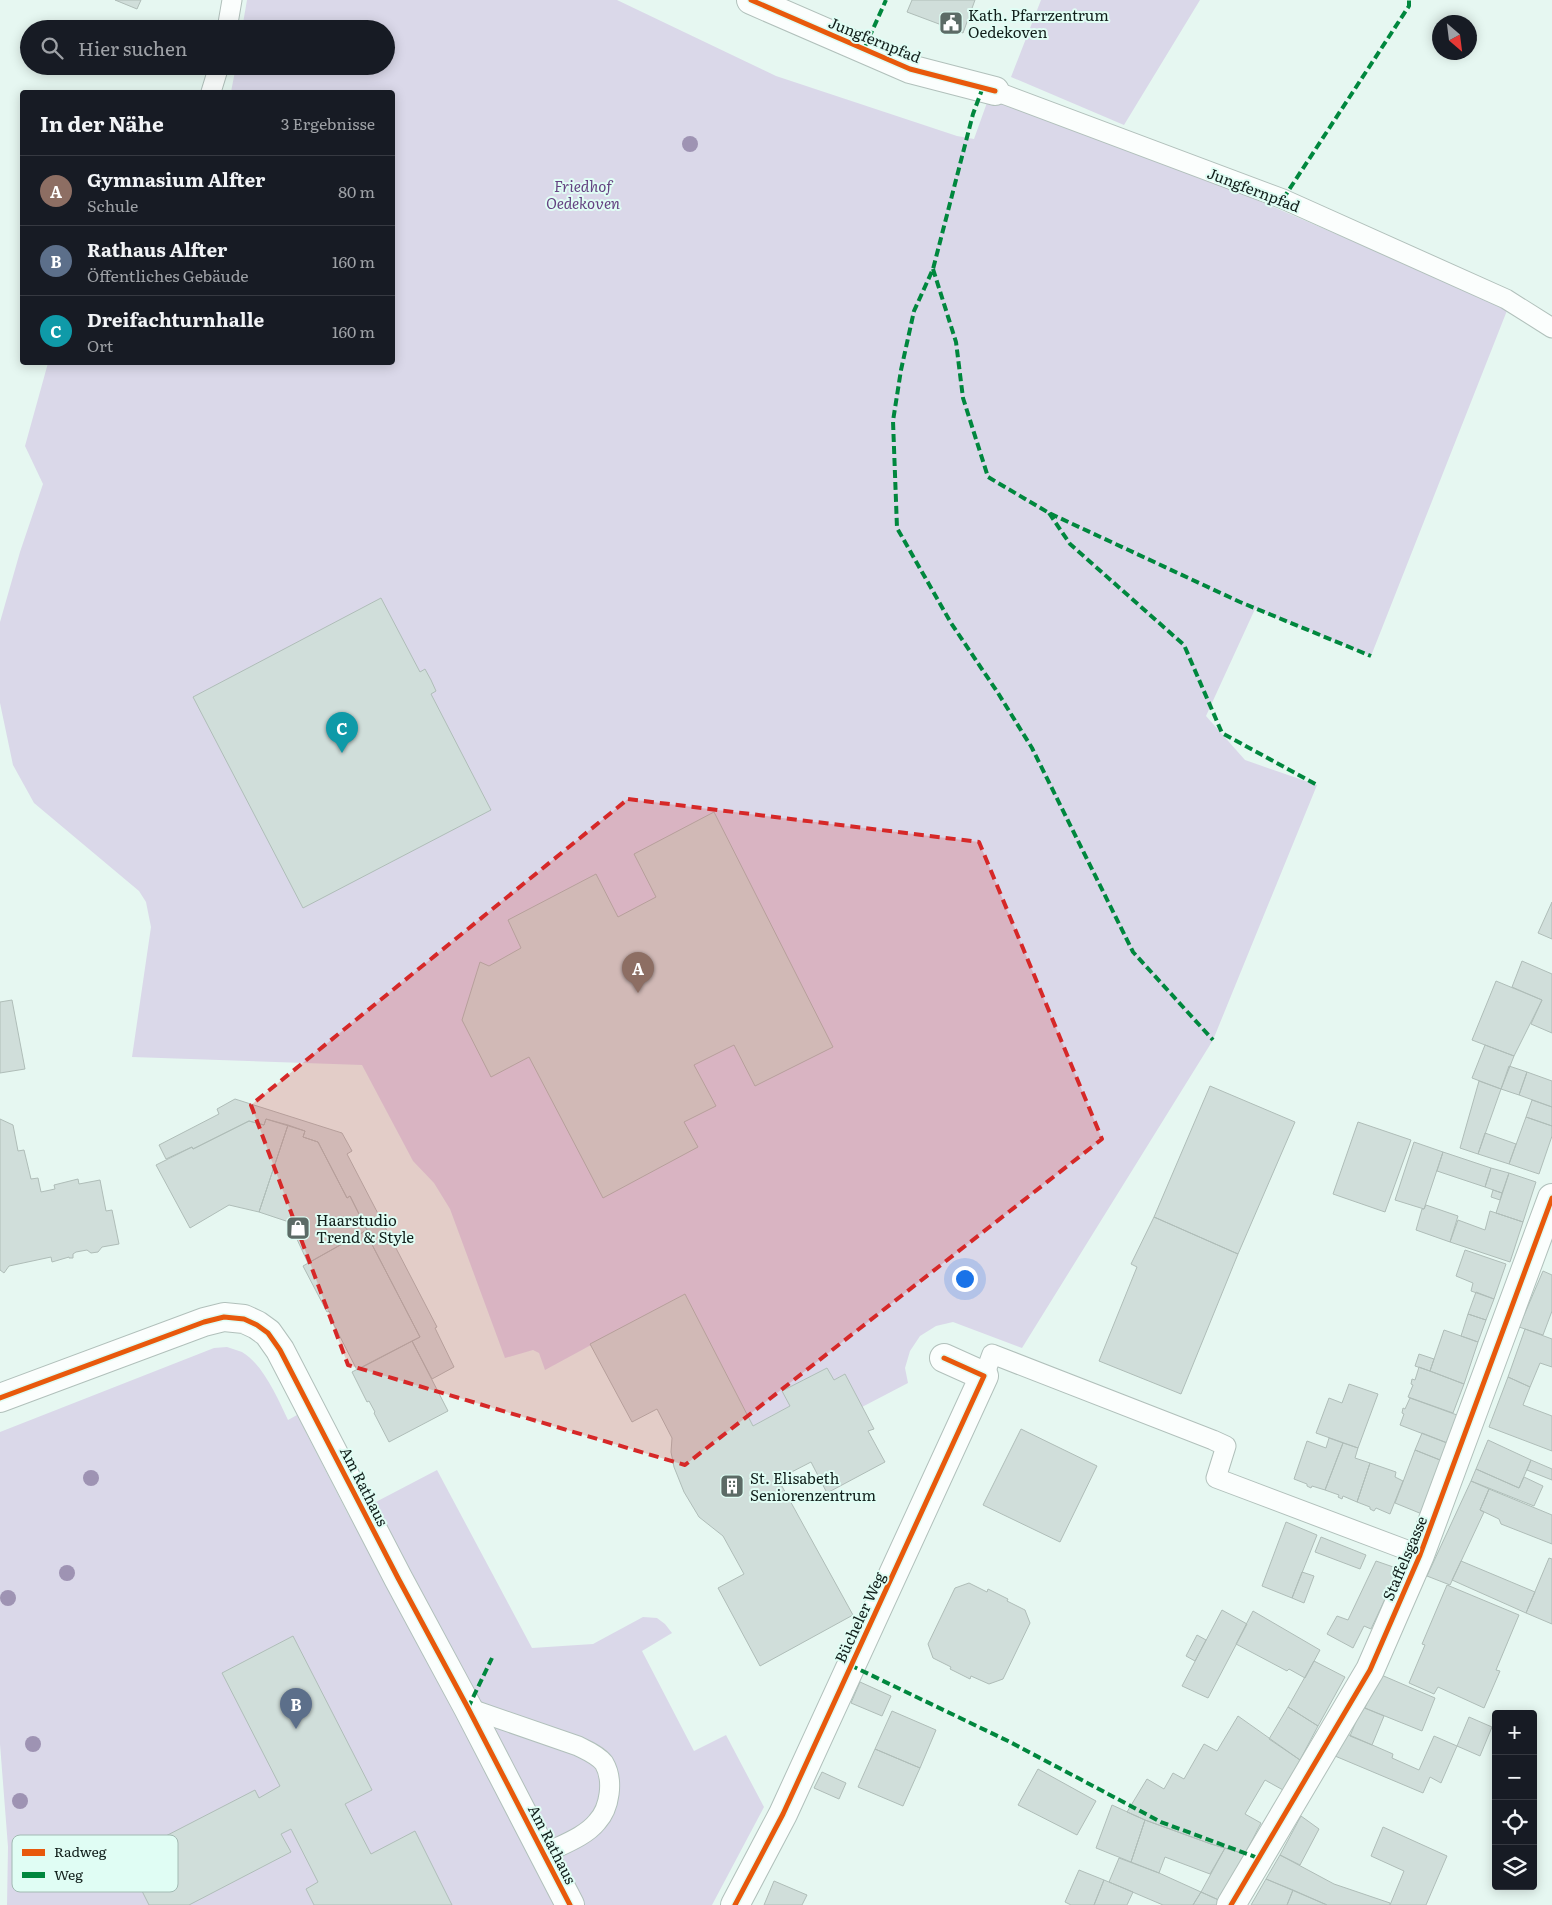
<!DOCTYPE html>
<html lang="de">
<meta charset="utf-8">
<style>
:root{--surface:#171b24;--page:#242831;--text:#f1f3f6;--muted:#9ea1a6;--line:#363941;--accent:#ea580c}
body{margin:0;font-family:Literata,serif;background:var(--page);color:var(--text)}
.controls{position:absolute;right:15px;bottom:15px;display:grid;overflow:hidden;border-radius:5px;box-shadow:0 2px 12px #0003}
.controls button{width:45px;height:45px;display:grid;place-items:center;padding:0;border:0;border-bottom:1px solid var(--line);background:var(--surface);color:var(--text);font:25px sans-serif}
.compass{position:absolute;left:1432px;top:15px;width:45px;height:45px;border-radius:50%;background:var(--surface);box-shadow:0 2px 12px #0003;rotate:152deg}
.you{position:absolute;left:964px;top:1278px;width:18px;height:18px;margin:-12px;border:4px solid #fff;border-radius:50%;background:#1a73e8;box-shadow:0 0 0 8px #1a73e833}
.badge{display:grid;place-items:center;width:32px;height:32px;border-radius:50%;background:var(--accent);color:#fff;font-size:16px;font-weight:700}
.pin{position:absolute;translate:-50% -41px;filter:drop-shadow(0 1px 2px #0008)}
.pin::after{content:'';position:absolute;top:26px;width:18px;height:15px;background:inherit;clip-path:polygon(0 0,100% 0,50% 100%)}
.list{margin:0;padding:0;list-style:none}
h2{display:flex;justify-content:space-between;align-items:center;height:65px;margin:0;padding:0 20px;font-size:21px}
h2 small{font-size:16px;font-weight:400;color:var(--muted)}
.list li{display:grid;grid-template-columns:32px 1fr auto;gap:15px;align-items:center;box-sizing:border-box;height:70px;padding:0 20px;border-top:1px solid var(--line)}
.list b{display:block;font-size:19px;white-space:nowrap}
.list p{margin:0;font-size:16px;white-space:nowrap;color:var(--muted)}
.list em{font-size:16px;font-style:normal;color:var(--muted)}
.icon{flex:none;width:28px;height:28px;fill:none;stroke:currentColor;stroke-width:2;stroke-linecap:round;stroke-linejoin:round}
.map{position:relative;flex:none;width:1552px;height:1905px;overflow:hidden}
.search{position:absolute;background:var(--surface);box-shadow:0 2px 12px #0003;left:20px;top:20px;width:375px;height:55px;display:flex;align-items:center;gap:12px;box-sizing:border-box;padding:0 18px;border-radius:28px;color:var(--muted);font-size:19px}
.panel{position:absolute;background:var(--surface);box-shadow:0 2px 12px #0003;left:20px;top:90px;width:375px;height:275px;border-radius:5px}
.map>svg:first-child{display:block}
.green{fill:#dad8e9}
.building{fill:#d0deda;stroke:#afbdb8}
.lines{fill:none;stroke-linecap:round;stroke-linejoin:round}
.service-casing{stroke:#b1c0bb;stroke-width:21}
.minor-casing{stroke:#b1c0bb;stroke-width:30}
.service{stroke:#fbfefd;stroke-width:19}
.minor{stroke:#fbfefd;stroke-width:28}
.quiet{stroke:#00873e;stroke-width:4;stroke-dasharray:8 4;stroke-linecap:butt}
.cycleway-casing{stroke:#e0fdf4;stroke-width:8}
.cycleway{stroke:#e8590c;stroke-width:5}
.tree{fill:#9e93b3}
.marked{fill:#d62828;fill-opacity:0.2;stroke:#d62828;stroke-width:4;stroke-dasharray:10 6;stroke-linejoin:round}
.labels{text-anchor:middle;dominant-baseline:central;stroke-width:4;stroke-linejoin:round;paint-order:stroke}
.poi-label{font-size:15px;fill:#111f1b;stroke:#e0fdf4;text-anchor:start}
.street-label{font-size:15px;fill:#111f1b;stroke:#e0fdf4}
.park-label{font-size:15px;font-style:italic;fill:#644281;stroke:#e0fdf4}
.key{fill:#e0fdf4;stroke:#a2bab3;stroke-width:1}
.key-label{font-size:14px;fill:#111f1b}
</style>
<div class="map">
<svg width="1552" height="1905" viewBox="0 0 1552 1905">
<rect width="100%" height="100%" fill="#e6f7f1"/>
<!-- green -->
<path class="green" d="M247,0h370l159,76 181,60 17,3 15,-42 254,97 265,114 -137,348 -116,-47 -49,107 39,44 72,25 -104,255 -191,308 -69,-26 -17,4 -16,10 -10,15 -5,17 3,15 -46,24 -17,-33 -11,6 -7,-12 -45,23 8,15 -37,20 -68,-132 -140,76 -6,-17 -6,-3 -28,8 -55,-149 -16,-26 -21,-22 -51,-96 -230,-8 19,-130 -5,-25 -7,-11 -105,-88 -21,-38 -13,-62v-81l20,-70 23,-68 -18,-38 23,-83 344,-1v-270h-161l5,-26h150v-37h-144z
M1041,0h159l-76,125 -113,-48z
M227,1347c5,2 10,3 15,5 21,12 36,47 46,68l9,-5 52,101 88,-46 95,178 61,-4 50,-27 14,1 8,6 7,9 -30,18 52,100 32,-16 38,72 -52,98h-705l1,-58 -8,-103v-312l214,-84z"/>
<!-- building -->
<path class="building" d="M115,0h26l-4,9z
M912,0h63l-12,33 -56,-21z
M381,598l39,74 5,-3 6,11 5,11 -5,3 60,116 -188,98 -110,-211z
M714,812l119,235 -78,39 -21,-41 -40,20 22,41 -32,16 14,25 -95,51 -74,-141 -38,20 -29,-57 18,-58 9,4 32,-18 -13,-28 88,-46 22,43 38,-20 -22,-43z
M1552,902v37l-14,-6z
M1522,961l30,13v59l-21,-9 11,-24 -30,-13z
M1496,981l46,19 -28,56 -42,-16z
M12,1000l13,69 -25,4v-71z
M1485,1045l29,11 -13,33 -29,-11z
M1509,1066l18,6 -8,23 -18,-6z
M1527,1072l25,9v26l-33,-12z
M1479,1081l22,8 -23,65 -18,-6z
M1210,1086l85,36 -57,132 -84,-37z
M235,1099l107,34 10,18 -5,3 90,173 -2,1 19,39 -22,12 -20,-38 8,-4 -54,-104 2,-1 -18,-36 -3,2 -29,-56 -15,-5 2,-6 -39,-12 -2,6 -15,-4 -56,28 -1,-2 -26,12 -7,-14 60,-31 -2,-5z
M1532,1100l20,7v19l-26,-9z
M1526,1117l26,9v10l-13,38 -30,-10z
M0,1119l13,6 5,26 6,-1 7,29 7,-1 3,14 14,-3 -1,-4 24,-6 1,5 21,-4 6,31 6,-1 7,34 -17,3 -4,5 -7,1 -4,-3 -11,2 -3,2v4h-4v-1l-17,5 -1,-5 -42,9 -5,7 -4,-3z
M266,1119l22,6 -29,87 -30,-7 -39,23 -34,-63 36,-18 1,2 56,-28 15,4z
M1358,1122l53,18 -26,72 -52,-18z
M288,1125l17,6 -2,6 15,5 29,56 3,-2 17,34 -59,33 -19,-41 -30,-10z
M1485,1133l31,11 -7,20 -31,-10z
M1414,1142l29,10 -19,57 -29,-9z
M1443,1152l48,16 -6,19 -48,-16z
M1491,1168l18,5 -7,20 -17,-6z
M1509,1173l27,9 -13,40 -27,-9z
M1493,1190l9,3 -2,7 -9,-3z
M1426,1205l32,11 -8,26 -34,-12 6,-21h2z
M1490,1211l33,11 -13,40 -60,-20 8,-22 27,10z
M1154,1217l84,37 -57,140 -82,-33 38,-94 -6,-3z
M367,1230l1,2 -2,1 54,104 -63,33 -24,-47 1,-1 -5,-11 -2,1 -24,-46z
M1465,1250l41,14 -12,35 -23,-8 2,-8 -17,-7z
M1543,1271l9,4v36l-9,24 -24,-8z
M1476,1292l18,7 -8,21 -18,-6z
M685,1294l68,132 37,-20 -8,-15 45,-23 7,12 11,-6 29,55 -6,2 17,31 -58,31 -16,-31 -33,17 75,136 -93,51 -42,-78 26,-14 -21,-38 -24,-19 -15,-25 -10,-25 -3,-15 1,-14 -15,-29 -25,13 -42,-78z
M1468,1314l18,6 -8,22 -17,-6z
M1525,1329l27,10v28l-12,-4 -10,24 -22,-10z
M1444,1330l34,12 -14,42 -34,-13z
M412,1341l36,70 -59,31 -15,-29 1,-1 -6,-11 -2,1 -15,-30z
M1419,1354l15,5 -4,12 -15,-5z
M1419,1367l45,17 -11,29 -45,-16 5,-12 -2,-1 1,-5 3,1z
M1508,1377l22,10 -7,18 29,11v35l-63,-24z
M1349,1384l29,10 -20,54 -42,-15 13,-35 13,5z
M1410,1398l47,17 -10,28 -47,-18 4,-11 -2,-1 1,-5 2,1z
M1021,1429l76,37 -37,76 -77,-37z
M1422,1433l28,11 -5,18 -30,-12z
M1329,1438l14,5 -18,47 -13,-4 -1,2 -4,-2v-2l-13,-5 13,-38 19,7z
M1488,1440l43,20 -12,28 -43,-19z
M1343,1443l15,5 -3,10 15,5 -13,39 -14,-6 -1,3 -4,-2 1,-2 -14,-5z
M1415,1450l30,12 -23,52 -27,-11z
M1531,1460l21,9v11l-25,-10z
M1370,1463l26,9 -1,5 8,4 -13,33 -14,-6 -2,3 -4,-2v-2l-13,-5z
M1476,1469l43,19 5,-11 19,9 -9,20 -63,-25z
M1471,1481l18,8 -9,21 4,2 -34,73 -23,-9z
M1489,1489l63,26v29l-51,-20 -2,-5 -19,-9z
M1286,1522l31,13 -25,63 -30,-12z
M1321,1537l45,18 -6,14 -45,-17z
M1549,1558l3,1v65l-26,-11z
M1376,1561l23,8 -28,60 -7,-3 -11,22 -26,-14 10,-18 11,4z
M1461,1561l74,31 -9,21 -74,-33z
M1302,1572l12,4 -10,27 -12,-5z
M969,1583l18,9 1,-3 20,10 -1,2 18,9 5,13 -27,56 -14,5 -18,-8 -1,3 -20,-10 1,-2 -18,-9 -5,-14 27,-56z
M1447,1585l72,30 -23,55 4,1 -16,37 -46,-21 -4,7 -25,-11 16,-38 -3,-1z
M1222,1610l25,14 -39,74 -26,-12z
M1253,1611l67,39 -15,28 -16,-9 -2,2 -51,-27z
M1197,1635l9,5 -11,21 -9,-5z
M293,1636l79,154 -27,14 26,50 44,-23 37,74h-138l-8,-16 12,-7 -27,-53 -10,5 10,18 -102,53h-40l-24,-48 130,-67 4,8 21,-12 -58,-113z
M1314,1661l31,16 -27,49 -30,-19z
M1379,1674l56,24 -13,33 -57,-23z
M860,1682l31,14 -9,20 -31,-13z
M1288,1707l30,19 -18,34 -31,-21z
M1362,1707l22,9 -12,29 -22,-9z
M892,1711l44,19 -16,38 -45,-19z
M1238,1716l62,44 -17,30 -18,-10 -20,34 16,9 -16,31 -34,-10 -66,-24 -18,-8 20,-33 17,10 9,-16 11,6 20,-35 13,7z
M1469,1717l23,10 -12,29 -23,-10z
M1347,1734l46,20 -1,4 27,12 15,-34 23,10 -16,37 -11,-6 -7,16 -88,-37z
M875,1749l45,19 -17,38 -45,-19z
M1038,1769l58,32 -19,34 -59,-30z
M822,1772l24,11 -7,16 -25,-11z
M1112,1805l33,15 -14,42 -35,-14z
M1301,1816l18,13 -19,36 -20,-10z
M1145,1820l66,24 14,4 -15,26 -45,-17 -6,16 -28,-11z
M1383,1827l64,29 -21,49h-36l14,-34 -33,-15z
M1225,1848l20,6 -24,47 -20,-9z
M1280,1855l54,29 56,19v2h-63l-61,-26z
M1119,1858l40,15 42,19 -8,13h-30l-54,-23z
M1079,1870l25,10 -10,25h-23l-6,-3z
M1266,1879l27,11 -6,15h-36z
M1104,1880l29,12 -6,13h-33z
M774,1881l33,14 -5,10h-38z
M1293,1890l34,15h-40z
M1201,1892l22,10 -2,3h-28z"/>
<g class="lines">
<!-- service casing -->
<g class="service-casing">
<path id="service" d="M227,29l5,-29
M995,91l288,108 223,100 46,29
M211,92l8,-26
M984,1376l8,-22 221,86 13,6 -10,32 204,77
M468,1708l110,38c8,4 20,9 26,17 10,17 6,45 -7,59 -12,15 -36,23 -53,32"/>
</g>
<!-- minor casing -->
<g class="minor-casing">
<path id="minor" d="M751,0l159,69 85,22
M0,1398l204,-76 20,-5 20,2 13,6 11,8 12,17 118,228 70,130 102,197
M735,1905l48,-91 201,-438 -40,-18
M1231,1905l139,-235 50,-115 132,-357"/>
</g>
<!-- service -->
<use href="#service" class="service"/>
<!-- minor -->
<use href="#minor" class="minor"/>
<!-- quiet -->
<path class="quiet" d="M864,49l22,-49
M983,87l-10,27 -40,155 -19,42 -13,59 -8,51 4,107 54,95 47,70 34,55 101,204 80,88
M1283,199l126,-193v-6
M933,269l23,73 7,56 25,79 61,36 191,89 131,54
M1049,513l21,31 114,101 38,88 95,52
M850,1665l160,77 151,80 97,36
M468,1708l24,-50"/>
<!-- cycleway casing -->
<g class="cycleway-casing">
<path id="cycleway" d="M751,0l159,69 85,22
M0,1398l204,-76 20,-5 20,2 13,6 11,8 12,17 118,228 70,130 102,197
M735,1905l48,-91 201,-438 -40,-18
M1231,1905l139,-235 50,-115 132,-357"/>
</g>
<!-- cycleway -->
<use href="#cycleway" class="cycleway"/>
</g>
<!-- trees -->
<g class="tree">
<circle cx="690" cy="144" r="8"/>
<circle cx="91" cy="1478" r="8"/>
<circle cx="67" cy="1573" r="8"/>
<circle cx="8" cy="1598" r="8"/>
<circle cx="33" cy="1744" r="8"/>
<circle cx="20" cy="1801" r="8"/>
</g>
<!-- marked area -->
<path class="marked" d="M628,799l351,43 123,297 -417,326 -337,-100 -97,-260z"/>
<!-- icons -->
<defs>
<g id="civic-square" transform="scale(1.25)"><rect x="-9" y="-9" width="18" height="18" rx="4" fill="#5c6b66" stroke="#e0fdf4"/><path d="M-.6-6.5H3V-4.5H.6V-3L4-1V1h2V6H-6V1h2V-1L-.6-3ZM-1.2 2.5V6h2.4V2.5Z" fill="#fff"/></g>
<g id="shop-square" transform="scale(1.25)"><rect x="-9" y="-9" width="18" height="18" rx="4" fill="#5c6b66" stroke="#e0fdf4"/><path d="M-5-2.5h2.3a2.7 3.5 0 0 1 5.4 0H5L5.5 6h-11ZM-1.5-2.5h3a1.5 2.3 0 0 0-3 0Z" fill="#fff"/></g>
<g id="building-square" transform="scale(1.25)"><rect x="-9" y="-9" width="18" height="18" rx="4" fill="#5c6b66" stroke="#e0fdf4"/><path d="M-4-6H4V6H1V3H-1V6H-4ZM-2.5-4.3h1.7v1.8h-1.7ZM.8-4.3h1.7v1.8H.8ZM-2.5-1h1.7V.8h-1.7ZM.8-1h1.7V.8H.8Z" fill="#fff"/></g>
</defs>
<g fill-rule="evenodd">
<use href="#civic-square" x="951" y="23"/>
<use href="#shop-square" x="298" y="1228"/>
<use href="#building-square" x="732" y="1486"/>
</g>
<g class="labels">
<!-- poi labels -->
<g class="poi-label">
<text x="968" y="14">Kath. Pfarrzentrum<tspan x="968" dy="17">Oedekoven</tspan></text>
<text x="316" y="1219">Haarstudio<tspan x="316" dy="17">Trend &amp; Style</tspan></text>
<text x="750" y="1477">St. Elisabeth<tspan x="750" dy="17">Seniorenzentrum</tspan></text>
</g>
<!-- street labels -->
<g class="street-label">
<text transform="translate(875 39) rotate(22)">Jungfernpfad</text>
<text transform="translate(1254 189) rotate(21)">Jungfernpfad</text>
<text transform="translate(365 1486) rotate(63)">Am Rathaus</text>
<text transform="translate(1404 1558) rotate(-67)">Staffelsgasse</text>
<text transform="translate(859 1617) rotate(-65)">Bücheler Weg</text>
<text transform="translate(553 1844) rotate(63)">Am Rathaus</text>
</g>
<!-- park labels -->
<g class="park-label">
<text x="583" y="185">Friedhof<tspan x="583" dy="17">Oedekoven</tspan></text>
</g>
</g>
<!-- legend -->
<rect x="12" y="1835" width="166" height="57" rx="8" class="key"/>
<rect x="22" y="1849" width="23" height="7" fill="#e8590c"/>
<rect x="22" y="1872" width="23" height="6" fill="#00873e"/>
<g class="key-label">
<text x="54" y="1857">Radweg</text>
<text x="54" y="1880">Weg</text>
</g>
</svg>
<div class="controls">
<button>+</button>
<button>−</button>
<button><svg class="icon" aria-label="locate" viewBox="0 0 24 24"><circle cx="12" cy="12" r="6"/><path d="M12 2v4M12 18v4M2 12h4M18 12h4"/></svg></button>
<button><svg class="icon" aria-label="layers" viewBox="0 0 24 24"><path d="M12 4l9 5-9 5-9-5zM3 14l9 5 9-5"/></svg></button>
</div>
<svg class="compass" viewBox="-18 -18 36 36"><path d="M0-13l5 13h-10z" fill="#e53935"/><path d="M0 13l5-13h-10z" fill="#9ea1a6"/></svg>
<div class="you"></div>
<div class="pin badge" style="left:638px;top:993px;background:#8d6e63">A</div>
<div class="pin badge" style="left:296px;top:1729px;background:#5c6f8a">B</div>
<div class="pin badge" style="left:342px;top:753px;background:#0f9aa8">C</div>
<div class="search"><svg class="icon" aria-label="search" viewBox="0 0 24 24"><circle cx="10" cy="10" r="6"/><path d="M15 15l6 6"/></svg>Hier suchen</div>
<section class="panel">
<h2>In der Nähe<small>3 Ergebnisse</small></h2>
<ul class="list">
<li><span class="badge" style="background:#8d6e63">A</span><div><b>Gymnasium Alfter</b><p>Schule</p></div><em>80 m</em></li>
<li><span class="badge" style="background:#5c6f8a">B</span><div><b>Rathaus Alfter</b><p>Öffentliches Gebäude</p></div><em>160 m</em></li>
<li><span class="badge" style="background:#0f9aa8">C</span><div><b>Dreifachturnhalle</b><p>Ort</p></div><em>160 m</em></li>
</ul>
</section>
</div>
